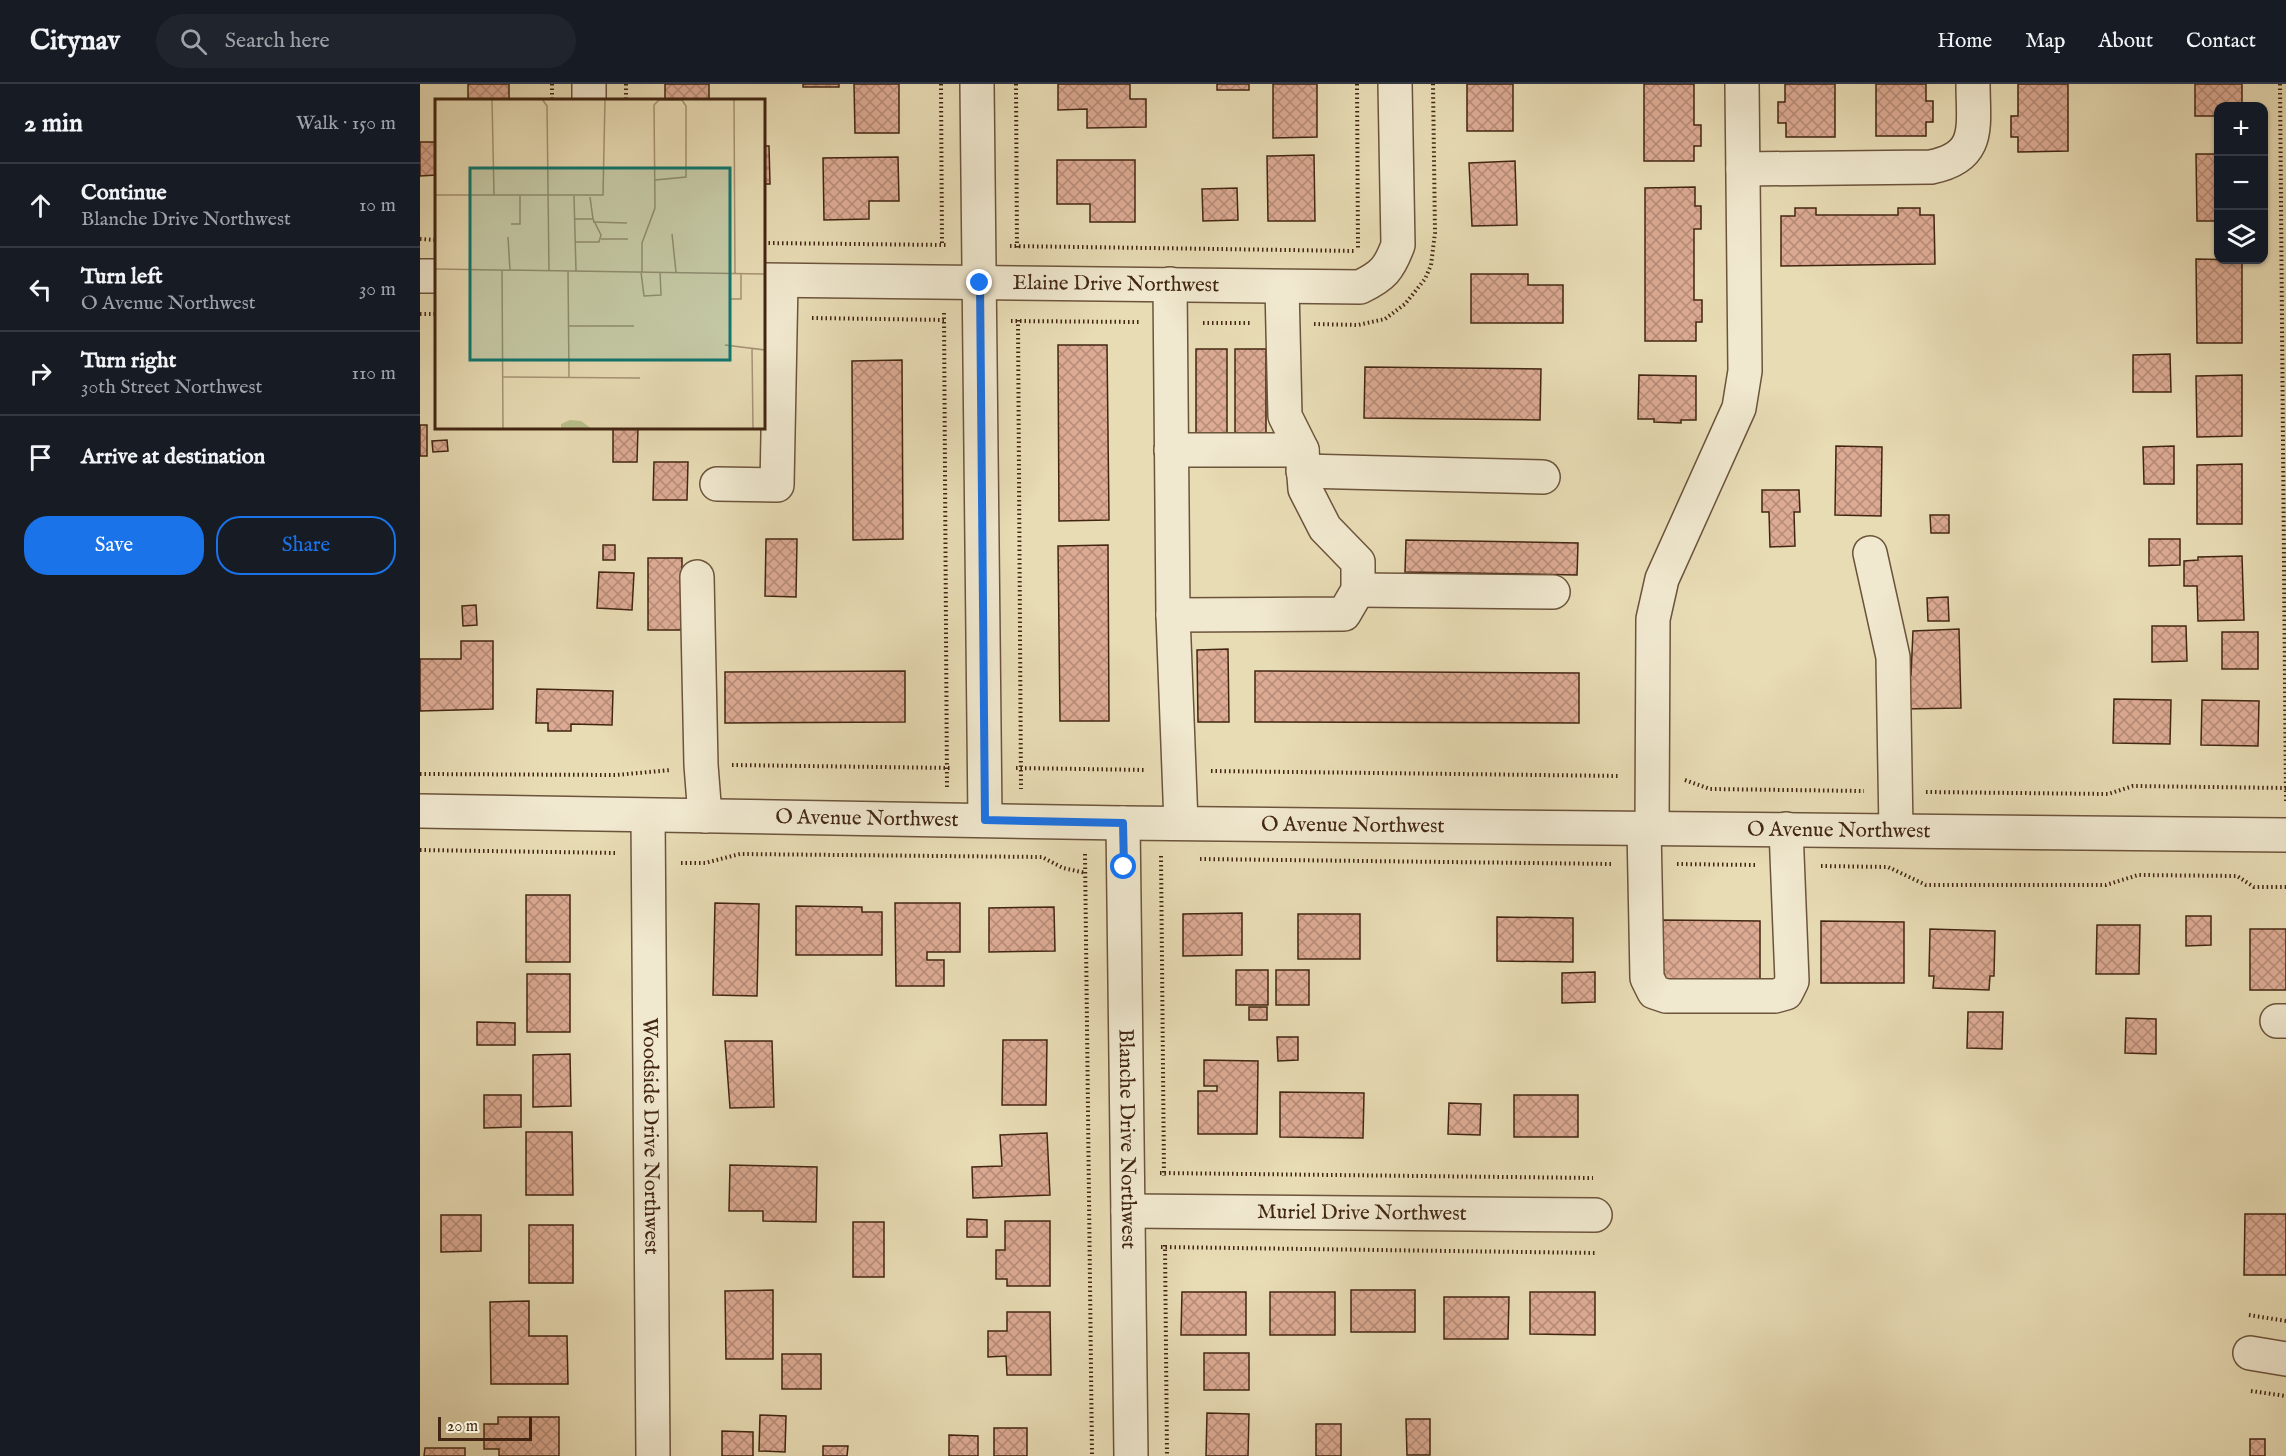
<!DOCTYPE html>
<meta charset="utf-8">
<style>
:root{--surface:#171b24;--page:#20242c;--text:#f1f3f6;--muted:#9ea1a6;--line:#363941;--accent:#1a73e8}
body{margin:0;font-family:"IM FELL English",serif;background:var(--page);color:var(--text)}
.controls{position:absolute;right:18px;top:18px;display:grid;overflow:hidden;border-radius:12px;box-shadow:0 2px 4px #0004}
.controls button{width:54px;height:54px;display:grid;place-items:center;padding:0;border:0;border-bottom:2px solid var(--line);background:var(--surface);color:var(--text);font:30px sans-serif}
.scale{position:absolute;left:18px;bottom:15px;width:94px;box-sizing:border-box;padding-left:6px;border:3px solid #422612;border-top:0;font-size:16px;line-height:21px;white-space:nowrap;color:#422612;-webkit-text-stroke:4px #f0e8cf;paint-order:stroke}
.stop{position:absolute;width:18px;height:18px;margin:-14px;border:4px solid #1a73e8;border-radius:50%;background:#fff}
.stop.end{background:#1a73e8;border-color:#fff;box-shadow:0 2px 6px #0008}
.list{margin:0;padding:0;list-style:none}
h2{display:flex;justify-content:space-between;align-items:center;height:78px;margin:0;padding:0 24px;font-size:26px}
h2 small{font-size:20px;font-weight:400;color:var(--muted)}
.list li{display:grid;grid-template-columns:39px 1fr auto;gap:18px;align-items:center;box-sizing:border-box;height:84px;padding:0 24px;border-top:2px solid var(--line)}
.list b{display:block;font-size:22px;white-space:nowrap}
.list p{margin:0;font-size:20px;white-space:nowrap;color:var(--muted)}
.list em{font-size:20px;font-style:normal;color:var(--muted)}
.actions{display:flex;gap:12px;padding:18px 24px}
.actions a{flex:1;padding:14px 0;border:2px solid var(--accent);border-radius:24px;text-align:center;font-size:21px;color:var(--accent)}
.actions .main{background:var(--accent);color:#fff}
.icon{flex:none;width:33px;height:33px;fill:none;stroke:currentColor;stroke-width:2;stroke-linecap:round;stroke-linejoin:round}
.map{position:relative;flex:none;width:1866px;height:1372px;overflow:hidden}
header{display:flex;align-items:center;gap:36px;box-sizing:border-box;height:84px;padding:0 30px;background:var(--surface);border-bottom:2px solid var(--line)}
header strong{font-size:28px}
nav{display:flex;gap:33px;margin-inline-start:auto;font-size:21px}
.search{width:420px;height:54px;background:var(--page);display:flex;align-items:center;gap:15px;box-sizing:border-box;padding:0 21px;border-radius:33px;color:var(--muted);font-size:22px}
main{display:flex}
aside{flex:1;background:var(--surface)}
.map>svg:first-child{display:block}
.building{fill:url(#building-cross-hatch);stroke:#422612;stroke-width:1.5}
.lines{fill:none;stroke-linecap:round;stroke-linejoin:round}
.minor-casing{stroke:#6c543b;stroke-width:36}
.path{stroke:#422612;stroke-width:4;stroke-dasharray:1.5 3;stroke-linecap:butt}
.minor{stroke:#f0e8cf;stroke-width:33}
.route{stroke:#1a73e8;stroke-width:8}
.labels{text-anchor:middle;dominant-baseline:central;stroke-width:5;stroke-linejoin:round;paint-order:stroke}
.street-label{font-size:21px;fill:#422612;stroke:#f0e8cf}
.inset-road{fill:none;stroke:#a69374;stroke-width:1.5}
.view{fill:#0f766e;fill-opacity:0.15;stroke:#0f766e;stroke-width:3}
.inset-edge{fill:none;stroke:#422612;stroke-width:3}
</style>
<header>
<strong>Citynav</strong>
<div class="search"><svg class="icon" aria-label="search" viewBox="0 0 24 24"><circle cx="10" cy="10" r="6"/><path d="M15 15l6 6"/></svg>Search here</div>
<nav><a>Home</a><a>Map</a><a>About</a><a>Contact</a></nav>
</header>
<main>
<aside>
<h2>2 min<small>Walk · 150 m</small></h2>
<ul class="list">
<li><svg class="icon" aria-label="ahead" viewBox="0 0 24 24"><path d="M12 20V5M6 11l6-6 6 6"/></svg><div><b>Continue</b><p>Blanche Drive Northwest</p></div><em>10 m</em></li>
<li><svg class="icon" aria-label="left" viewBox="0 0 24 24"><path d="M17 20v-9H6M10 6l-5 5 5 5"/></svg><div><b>Turn left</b><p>O Avenue Northwest</p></div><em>30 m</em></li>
<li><svg class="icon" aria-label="right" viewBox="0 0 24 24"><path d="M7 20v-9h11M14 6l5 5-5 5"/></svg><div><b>Turn right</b><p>30th Street Northwest</p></div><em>110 m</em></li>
<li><svg class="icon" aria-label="arrive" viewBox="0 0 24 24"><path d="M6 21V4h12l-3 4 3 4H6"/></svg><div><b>Arrive at destination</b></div></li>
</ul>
<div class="actions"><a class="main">Save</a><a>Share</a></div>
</aside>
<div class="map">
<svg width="1866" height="1372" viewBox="0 0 1866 1372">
<defs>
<pattern id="building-cross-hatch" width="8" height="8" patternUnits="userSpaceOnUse" patternTransform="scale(1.5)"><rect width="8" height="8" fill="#ddab94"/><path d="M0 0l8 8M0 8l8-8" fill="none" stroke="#b58b77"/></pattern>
</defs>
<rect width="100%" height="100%" fill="#e8dcb5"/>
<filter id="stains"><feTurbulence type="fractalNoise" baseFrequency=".00333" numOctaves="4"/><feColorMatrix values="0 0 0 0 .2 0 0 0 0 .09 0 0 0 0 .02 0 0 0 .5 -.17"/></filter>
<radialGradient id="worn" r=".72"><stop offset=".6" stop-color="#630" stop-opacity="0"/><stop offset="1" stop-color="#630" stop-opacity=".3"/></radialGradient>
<!-- building -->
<path class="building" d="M48,0h41v16h-41z
M245,0h44v16h-44z
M383,0h36v3h-36z
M434,0h45v49h-44z
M638,0h72v15h16v28l-59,1v-19l-29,1z
M797,0h32v6h-32z
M853,0h44v53l-44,1z
M1047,0h46v47h-46z
M1224,0h50v41h7v21h-7v15h-50z
M1365,0h50v53h-49v-14h-8v-21h7z
M1456,0h50v17h7v21h-7v14h-50z
M1598,0h50v67l-50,1v-15h-7v-21h7z
M1775,0h47v22h-24v10h-23z
M0,58h16v33l-16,1z
M344,62h5l1,38h-6z
M1776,70h22v67h-21z
M894,71l1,66h-47l-1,-65z
M478,73l1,44h-30v18l-45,1 -1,-62z
M637,76h78v62h-45v-18h-33z
M1095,77l2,64 -45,1 -3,-63z
M1275,103v19h6v23h-7v71h8v22h-6v19h-51v-153z
M817,104l1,32 -35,1 -1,-32z
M1375,124h21v7h82v-7h22v7h14l1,49 -154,2v-50h14z
M1776,175l46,1v83h-45z
M1051,190h57v11h35v38h-92z
M638,261h49l2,175 -50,1z
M776,265h31v86h-31z
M815,265h31v86l-31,-1z
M1750,270l1,38h-38v-37z
M482,276l1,179 -50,1 -1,-179z
M945,283l176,2 -1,51 -176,-2z
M1219,291l57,1v44h-15v3l-27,-1v-3h-16z
M1822,291v61l-45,1 -1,-61z
M0,341h7v31h-7z
M193,344h25l-1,34h-24z
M27,356l1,11 -15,1 -1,-11z
M1416,362l46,1 -1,69 -46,-1z
M1754,362v38h-30l-1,-37z
M234,378h34l-1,38h-34z
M1822,380v60h-45v-59z
M1342,406h37l1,22h-6l1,34 -25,1 -1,-35h-7z
M1510,431h19v18h-18z
M346,455h31l-1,58 -31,-1z
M1729,455h31v26l-31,1z
M986,456l172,3 -1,32 -172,-3z
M183,461h12v15h-12z
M688,461l1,176h-49l-2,-175z
M1822,472l2,64 -46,1 -1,-35h-13v-25l14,-1v-3z
M228,474h34v72h-34z
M179,488l35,1 -2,37 -35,-2z
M1528,513l1,24h-21l-1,-23z
M56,521l1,20 -14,1 -1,-20z
M1732,542h34l1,35 -35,1z
M1539,545l2,79 -58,1 -1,-33 9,-1 2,-44z
M1802,548h36v37h-36z
M41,557h32v68l-73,2v-52h41z
M808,565l1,73h-31l-1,-72z
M485,587v51l-180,1v-51z
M835,587l324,2v50l-324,-1z
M117,605l76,2 -1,34 -41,-1v7h-23v-8h-12z
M1694,615l57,1 -1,44 -57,-1z
M1782,616l57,1 -1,45 -57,-1z
M106,811h44v67h-44z
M295,819l44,1 -2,92 -44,-1z
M475,819h65v49h-33v8h17v26h-48z
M376,822l66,1v5h20v43h-86z
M634,823l1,44 -66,1v-44z
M822,829v42l-59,1v-42z
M878,830h62v45h-62z
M1766,832h25v29l-25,1z
M1077,833l76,1v44l-76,-1z
M1242,836l98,1v62l-99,-1z
M1401,837l83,1v61h-83z
M1677,841h43l-1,49h-43z
M1510,845l65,2 -1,45h-4l-1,14 -56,-2 1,-12h-5z
M1830,845h36v61h-36z
M816,886h32v35h-32z
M856,886h33v35h-33z
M1175,888v30l-33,1v-30z
M107,890h43v58h-43z
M829,923h18v13h-18z
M1548,928h35l-1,37 -35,-1z
M1706,934l30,1v35l-31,-1z
M57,938l38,1v22h-38z
M857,953h21v23l-20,1z
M583,956h44l-1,65h-44z
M305,957h47l2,66 -44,1z
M150,970l1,52 -38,1v-52z
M784,976l54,1 -1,73h-59v-43h19v-5h-13z
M860,1008l84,1 -1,45 -83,-1z
M64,1011h37v32l-37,1z
M1094,1011h64v42h-64z
M1029,1019l32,1 -1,31 -32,-1z
M106,1048h46l1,63h-47z
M627,1049l3,62 -77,3 -1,-31 30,-1 -2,-31z
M310,1081l87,2 -1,55 -53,-1v-10h-34z
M1825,1130h41v61h-42z
M21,1131h40v36l-40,1z
M547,1135l20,1v17h-20z
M585,1137h45v65h-43v-7h-11v-29h9z
M433,1138h31v55h-31z
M109,1141h44v58h-44z
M353,1206v69h-47l-1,-68z
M931,1206h64v42h-64z
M762,1208h64v43h-65z
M850,1208h65v43h-65z
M1110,1208h65v43l-65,-1z
M1024,1213h65l-1,42h-64z
M109,1217v35h38l1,48h-77l-1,-82z
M587,1228h43l1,63h-44l-1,-19 -18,1v-26h19z
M784,1269h45v37h-45z
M362,1270h39v35h-39z
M787,1329l42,1 -1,42h-42z
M340,1331l26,1 -1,36 -26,-1z
M78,1333h61v39h-60v-7h-15v-25h14z
M986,1335h24v36h-23z
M896,1340h25v32h-25z
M574,1344h33v28h-33z
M302,1347l31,1v24h-31z
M529,1351l29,1v20h-29z
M1830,1355h15v17h-15z
M403,1362h25l-1,10h-24z
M5,1364h40v8h-41z"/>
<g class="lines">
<!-- minor casing -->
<g class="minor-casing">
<g id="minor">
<path d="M169,0v16"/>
<path d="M557,0l8,736"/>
<path d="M1323,85l188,-2c51,-10 42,-41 42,-83"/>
<path d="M0,192h16"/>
<path id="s1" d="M344,196l596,7c23,-11 29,-18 38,-42l-3,-161"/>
<path d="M750,200l3,331 8,208"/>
<path d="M862,203l3,129 17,34"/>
<path d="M751,366h131l3,39 20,39 33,34v28l-14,24 -171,1"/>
<path d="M883,387l240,6"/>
<path d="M297,400l60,1 4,-204"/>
<path d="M1450,469l23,104 3,173"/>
<path d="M277,493l4,188 4,51"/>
<path d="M938,506l195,2"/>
<path id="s2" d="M0,727l703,12 1163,12"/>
<path id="s3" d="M228,732l5,640"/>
<path id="s4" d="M703,739l8,633"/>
<path d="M1224,744l3,150 7,14 12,4h109l11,-3 6,-12 -6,-152"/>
<path d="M1232,744l1,-209 9,-40 77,-171 6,-37 -3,-287"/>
<path d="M1857,937h9"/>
<path id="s5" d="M708,1127l467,4"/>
<path d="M1830,1269l36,6"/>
</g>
</g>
<!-- path -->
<path class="path" d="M132,0v16
M206,0v16
M521,0l1,161
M596,0l1,165
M937,0l1,166
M1860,0l6,718
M0,155l16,1
M344,159l182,2
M590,162l346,5
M524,229l3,476
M0,230h16
M392,234l134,2
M598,236l3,469
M591,237l128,1
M783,239h47
M894,240l44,1 27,-6 20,-15 20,-25 6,-14 4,-32 -2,-149
M312,681l220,3
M596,684l130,2
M791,687l409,5
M0,690l196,1 55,-5
M1265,696l25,9 154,2
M1506,708l182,2 25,-8 153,2
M0,766l197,3
M665,770l7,602
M741,772l3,320
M780,775l412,5
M261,779h24l35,-9 302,3 21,11 23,5
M1257,780l79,1
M1401,782l67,1 38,18h180l32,-10 99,1 17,11h32
M740,1089l433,5
M745,1161l2,211
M741,1163l434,6
M1829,1231l37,6
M1831,1307l35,5"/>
<!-- minor -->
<use href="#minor" class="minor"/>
</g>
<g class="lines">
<!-- route -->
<path class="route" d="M560,199l5,537 138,3 1,44"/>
</g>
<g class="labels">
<!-- street labels -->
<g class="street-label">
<text stroke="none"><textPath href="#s1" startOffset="352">Elaine Drive Northwest</textPath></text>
<text stroke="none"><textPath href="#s2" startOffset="447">O Avenue Northwest</textPath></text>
<text stroke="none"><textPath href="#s2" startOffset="933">O Avenue Northwest</textPath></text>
<text stroke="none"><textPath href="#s2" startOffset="1419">O Avenue Northwest</textPath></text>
<text stroke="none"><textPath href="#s3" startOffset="320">Woodside Drive Northwest</textPath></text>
<text stroke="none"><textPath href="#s4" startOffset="316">Blanche Drive Northwest</textPath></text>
<text stroke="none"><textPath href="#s5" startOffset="234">Muriel Drive Northwest</textPath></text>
</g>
</g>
<!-- overview -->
<g transform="translate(15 15)">
<rect width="330" height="330" fill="#e8dcb5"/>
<path d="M135,321l11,1 11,8h-31v-5z" fill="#b8c08c"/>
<path class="inset-road" d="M57,0l2,96M107,0l5,7 2,165M299,0l1,174M0,96h168l2,-96M139,97l2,75M155,98l3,22M140,120h18l8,16 -2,7h-24M158,123l34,1M76,125h9v-28M237,135l4,38M73,138l2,33M166,140h27M0,170l330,5M67,171l1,159M133,172l1,107M206,173l3,24 17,-1 -1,-23M207,173v-29l13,-35 -1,-103 5,-5h23l4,6v71l-31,3M294,200h12v-26M134,227h65M290,246l40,5M317,250l1,80M67,278l138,1"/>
<path class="view" d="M35,69h260v192h-260z"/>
<rect width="330" height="330" class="inset-edge"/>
</g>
<rect width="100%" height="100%" filter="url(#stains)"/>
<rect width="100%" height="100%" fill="url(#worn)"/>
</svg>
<div class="controls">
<button>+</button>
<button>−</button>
<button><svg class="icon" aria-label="layers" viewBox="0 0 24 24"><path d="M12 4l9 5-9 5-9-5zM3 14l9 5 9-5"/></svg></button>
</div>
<div class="scale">20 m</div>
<div class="stop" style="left:704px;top:783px"></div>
<div class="stop end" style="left:560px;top:199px"></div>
</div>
</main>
